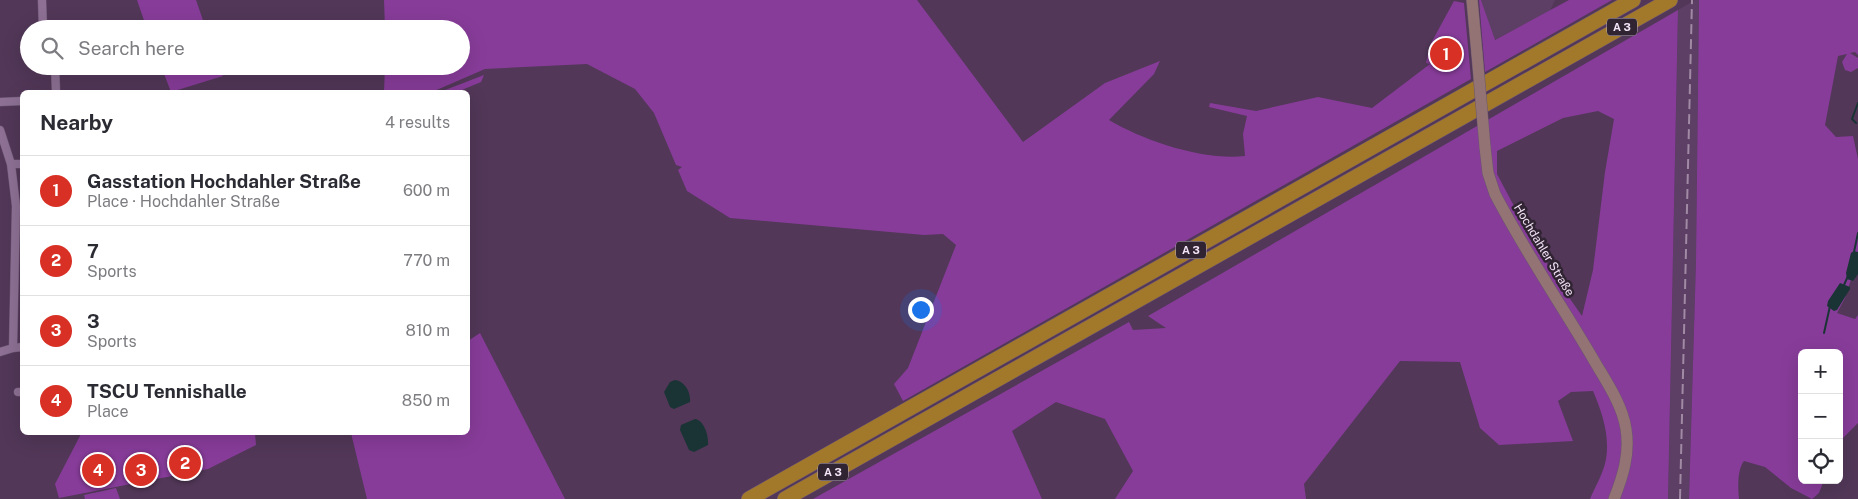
<!DOCTYPE html>
<meta charset="utf-8">
<style>
:root{--surface:#fff;--page:#f7f7f7;--text:#2b2b33;--muted:#7c7c81;--line:#e1e1e2;--accent:#d93025}
body{margin:0;font-family:"Public Sans",sans-serif;background:var(--page);color:var(--text)}
.controls{position:absolute;right:15px;bottom:15px;display:grid;overflow:hidden;border-radius:8px;box-shadow:0 5px 20px #0002}
.controls button{width:45px;height:45px;display:grid;place-items:center;padding:0;border:0;border-bottom:1px solid var(--line);background:var(--surface);color:var(--text);font:25px sans-serif}
.you{position:absolute;left:920px;top:309px;width:18px;height:18px;margin:-12px;border:4px solid #fff;border-radius:50%;background:#1a73e8;box-shadow:0 0 0 8px #1a73e833}
.badge{display:grid;place-items:center;width:32px;height:32px;border-radius:50%;background:var(--accent);color:#fff;font-size:16px;font-weight:700}
.pin{position:absolute;translate:-50% -50%;border:2px solid #fff;box-shadow:0 1px 5px #0006}
.list{margin:0;padding:0;list-style:none}
h2{display:flex;justify-content:space-between;align-items:center;height:65px;margin:0;padding:0 20px;font-size:21px}
h2 small{font-size:16px;font-weight:400;color:var(--muted)}
.list li{display:grid;grid-template-columns:32px 1fr auto;gap:15px;align-items:center;box-sizing:border-box;height:70px;padding:0 20px;border-top:1px solid var(--line)}
.list b{display:block;font-size:19px;white-space:nowrap}
.list p{margin:0;font-size:16px;white-space:nowrap;color:var(--muted)}
.list em{font-size:16px;font-style:normal;color:var(--muted)}
.icon{flex:none;width:28px;height:28px;fill:none;stroke:currentColor;stroke-width:2;stroke-linecap:round;stroke-linejoin:round}
.map{position:relative;flex:none;width:1858px;height:499px;overflow:hidden}
.search{position:absolute;background:var(--surface);box-shadow:0 5px 20px #0002;left:20px;top:20px;width:450px;height:55px;display:flex;align-items:center;gap:12px;box-sizing:border-box;padding:0 18px;border-radius:28px;color:var(--muted);font-size:19px}
.panel{position:absolute;background:var(--surface);box-shadow:0 5px 20px #0002;left:20px;top:90px;width:450px;height:345px;border-radius:8px}
.map>svg:first-child{display:block}
.built{fill:#5d3e65}
.green{fill:#873c99;fill-rule:evenodd}
.water{fill:#1a3435}
.lines{fill:none;stroke-linecap:round;stroke-linejoin:round}
.stream{stroke:#1a3435;stroke-width:2}
.street-casing{stroke:#6c5571;stroke-width:9}
.secondary-casing{stroke:#6c5571;stroke-width:12}
.highway-casing{stroke:#6c5571;stroke-width:16}
.street{stroke:#8d7094;stroke-width:8}
.secondary{stroke:#937374;stroke-width:11}
.highway{stroke:#a2792b;stroke-width:15}
.rail{stroke:#a08aa4;stroke-width:2;stroke-dasharray:10 5;stroke-linecap:butt}
.secondary-bridge-casing{stroke:#6c5571;stroke-width:12;stroke-linecap:butt}
.secondary-bridge{stroke:#937374;stroke-width:11}
.labels{text-anchor:middle;dominant-baseline:central;stroke-width:5;stroke-linejoin:round;paint-order:stroke}
.shield{fill:#302433;stroke:#b9aabc;stroke-width:1}
.shield-label{font-size:11px;font-weight:bold;fill:#f4e4f7}
.street-label{font-size:12px;fill:#f4e4f7;stroke:#302433}
</style>
<div class="map">
<svg width="1858" height="499" viewBox="0 0 1858 499">
<rect width="100%" height="100%" fill="#523758"/>
<!-- built -->
<path class="built" d="M1481,0h74l-5,11 -56,29z
M1695,0h4l-3,261 -7,238h-21l10,-489z"/>
<!-- green -->
<path class="green" d="M137,0h59l10,29h-59z
M384,0h533l106,142 82,-59 55,-22 -6,13 -45,46c35,21 96,41 136,36l-2,-22 4,-18 -38,-9 1,-4 46,8 62,-14 54,11 58,-44 -4,-1 4,-18 24,-44 10,2 7,76 -568,322 -9,-17 14,-16 48,-123 -13,-11 -19,1 -194,-17 -43,-27 -9,-21 4,-3 -6,-2 -22,-52 -19,-24 -48,-25 -102,5 -53,23h-48l1,-26h76v-37h-76z
M1479,0h2l14,40 74,-40h43l-127,72z
M1699,0h159v55l-3,-3 -5,1 8,5v10l-7,4 -6,-2 -3,-8 5,-8 -9,2 -13,69 11,12 17,-1 5,23v99l-13,40 -8,15 18,6 3,-4v108l-19,19v-89h-37v127h22l-5,13 -7,6 -21,-11 -26,-21 -21,-6c-7,9 -6,27 -5,38h-50l7,-238z
M1678,10l-10,489h-78c5,-12 14,-27 16,-40 4,-23 -4,-47 -13,-68l-22,1 -13,9 15,40 -74,4 -19,-17 -20,-66 -60,-1 -96,123 2,15h-191l18,-28 -28,-52 -49,-17 -44,29 30,68h-229l316,-177 4,8 33,-2 -18,-12zM1598,111l16,8 -9,53 -12,98 -11,46 -23,-33 -36,-60 -26,-49v-23l66,-33z
M161,66h58l4,10 -52,16z
M484,75l-3,7 -24,10h-17z
M480,333l85,166h-198l-16,-66 117,-1v-91z
M82,432l173,1 1,12 -48,24 -149,29 -4,-14z
M116,488l4,11h-35l-1,-4z"/>
<!-- water -->
<path class="water" d="M1854,251l4,1v22l-5,7 -6,-2 -1,-6 5,-20z
M1840,283l10,4v2l-13,21 -3,1 -7,-5 1,-5z
M675,380c10,1 16,13 15,22l-16,7 -4,-2 -6,-15 6,-10z
M695,419c9,1 14,17 13,26l-14,7 -5,-2 -9,-20 1,-5z"/>
<g class="lines">
<!-- stream -->
<path class="stream" d="M1856,123l-4,-4 6,-16
M1854,252l4,-19
M1844,285l4,-9
M1824,333l6,-27"/>
<!-- street casing -->
<g class="street-casing">
<path id="street" d="M42,0l1,29
M55,66l1,26
M0,102l22,-1
M0,130l11,34 5,42 -3,142
M11,164h11
M0,352l13,-4 9,-1
M18,392h4"/>
</g>
<!-- secondary casing -->
<g class="secondary-casing">
<path id="secondary" d="M1472,0l5,54
M1485,147l3,26 7,21c29,56 65,109 97,163 13,23 30,46 34,72 4,25 -3,47 -12,70"/>
</g>
<!-- highway casing -->
<g class="highway-casing">
<path id="highway" d="M749,499l884,-499
M785,499l885,-499"/>
</g>
<!-- street -->
<use href="#street" class="street"/>
<!-- secondary -->
<use href="#secondary" class="secondary"/>
<!-- highway -->
<use href="#highway" class="highway"/>
<!-- rail -->
<path class="rail" d="M1680,499l12,-499"/>
<!-- secondary-bridge casing -->
<g class="secondary-bridge-casing">
<path id="secondary-bridge" d="M1477,54l8,93"/>
</g>
<!-- secondary-bridge -->
<use href="#secondary-bridge" class="secondary-bridge"/>
</g>
<g class="labels">
<!-- shield labels -->
<g class="shield">
<rect x="1607" y="18.5" width="30" height="17" rx="4"/>
<rect x="1176" y="241.5" width="30" height="17" rx="4"/>
<rect x="818" y="463.5" width="30" height="17" rx="4"/>
</g>
<g class="shield-label">
<text x="1622" y="27">A 3</text>
<text x="1191" y="250">A 3</text>
<text x="833" y="472">A 3</text>
</g>
<!-- street labels -->
<g class="street-label">
<text transform="translate(1544 250) rotate(59)">Hochdahler Straße</text>
</g>
</g>
</svg>
<div class="controls">
<button>+</button>
<button>−</button>
<button><svg class="icon" aria-label="locate" viewBox="0 0 24 24"><circle cx="12" cy="12" r="6"/><path d="M12 2v4M12 18v4M2 12h4M18 12h4"/></svg></button>
</div>
<div class="you"></div>
<div class="pin badge" style="left:1446px;top:54px">1</div>
<div class="pin badge" style="left:185px;top:463px">2</div>
<div class="pin badge" style="left:141px;top:470px">3</div>
<div class="pin badge" style="left:98px;top:470px">4</div>
<div class="search"><svg class="icon" aria-label="search" viewBox="0 0 24 24"><circle cx="10" cy="10" r="6"/><path d="M15 15l6 6"/></svg>Search here</div>
<section class="panel">
<h2>Nearby<small>4 results</small></h2>
<ul class="list">
<li><span class="badge">1</span><div><b>Gasstation Hochdahler Straße</b><p>Place · Hochdahler Straße</p></div><em>600 m</em></li>
<li><span class="badge">2</span><div><b>7</b><p>Sports</p></div><em>770 m</em></li>
<li><span class="badge">3</span><div><b>3</b><p>Sports</p></div><em>810 m</em></li>
<li><span class="badge">4</span><div><b>TSCU Tennishalle</b><p>Place</p></div><em>850 m</em></li>
</ul>
</section>
</div>
